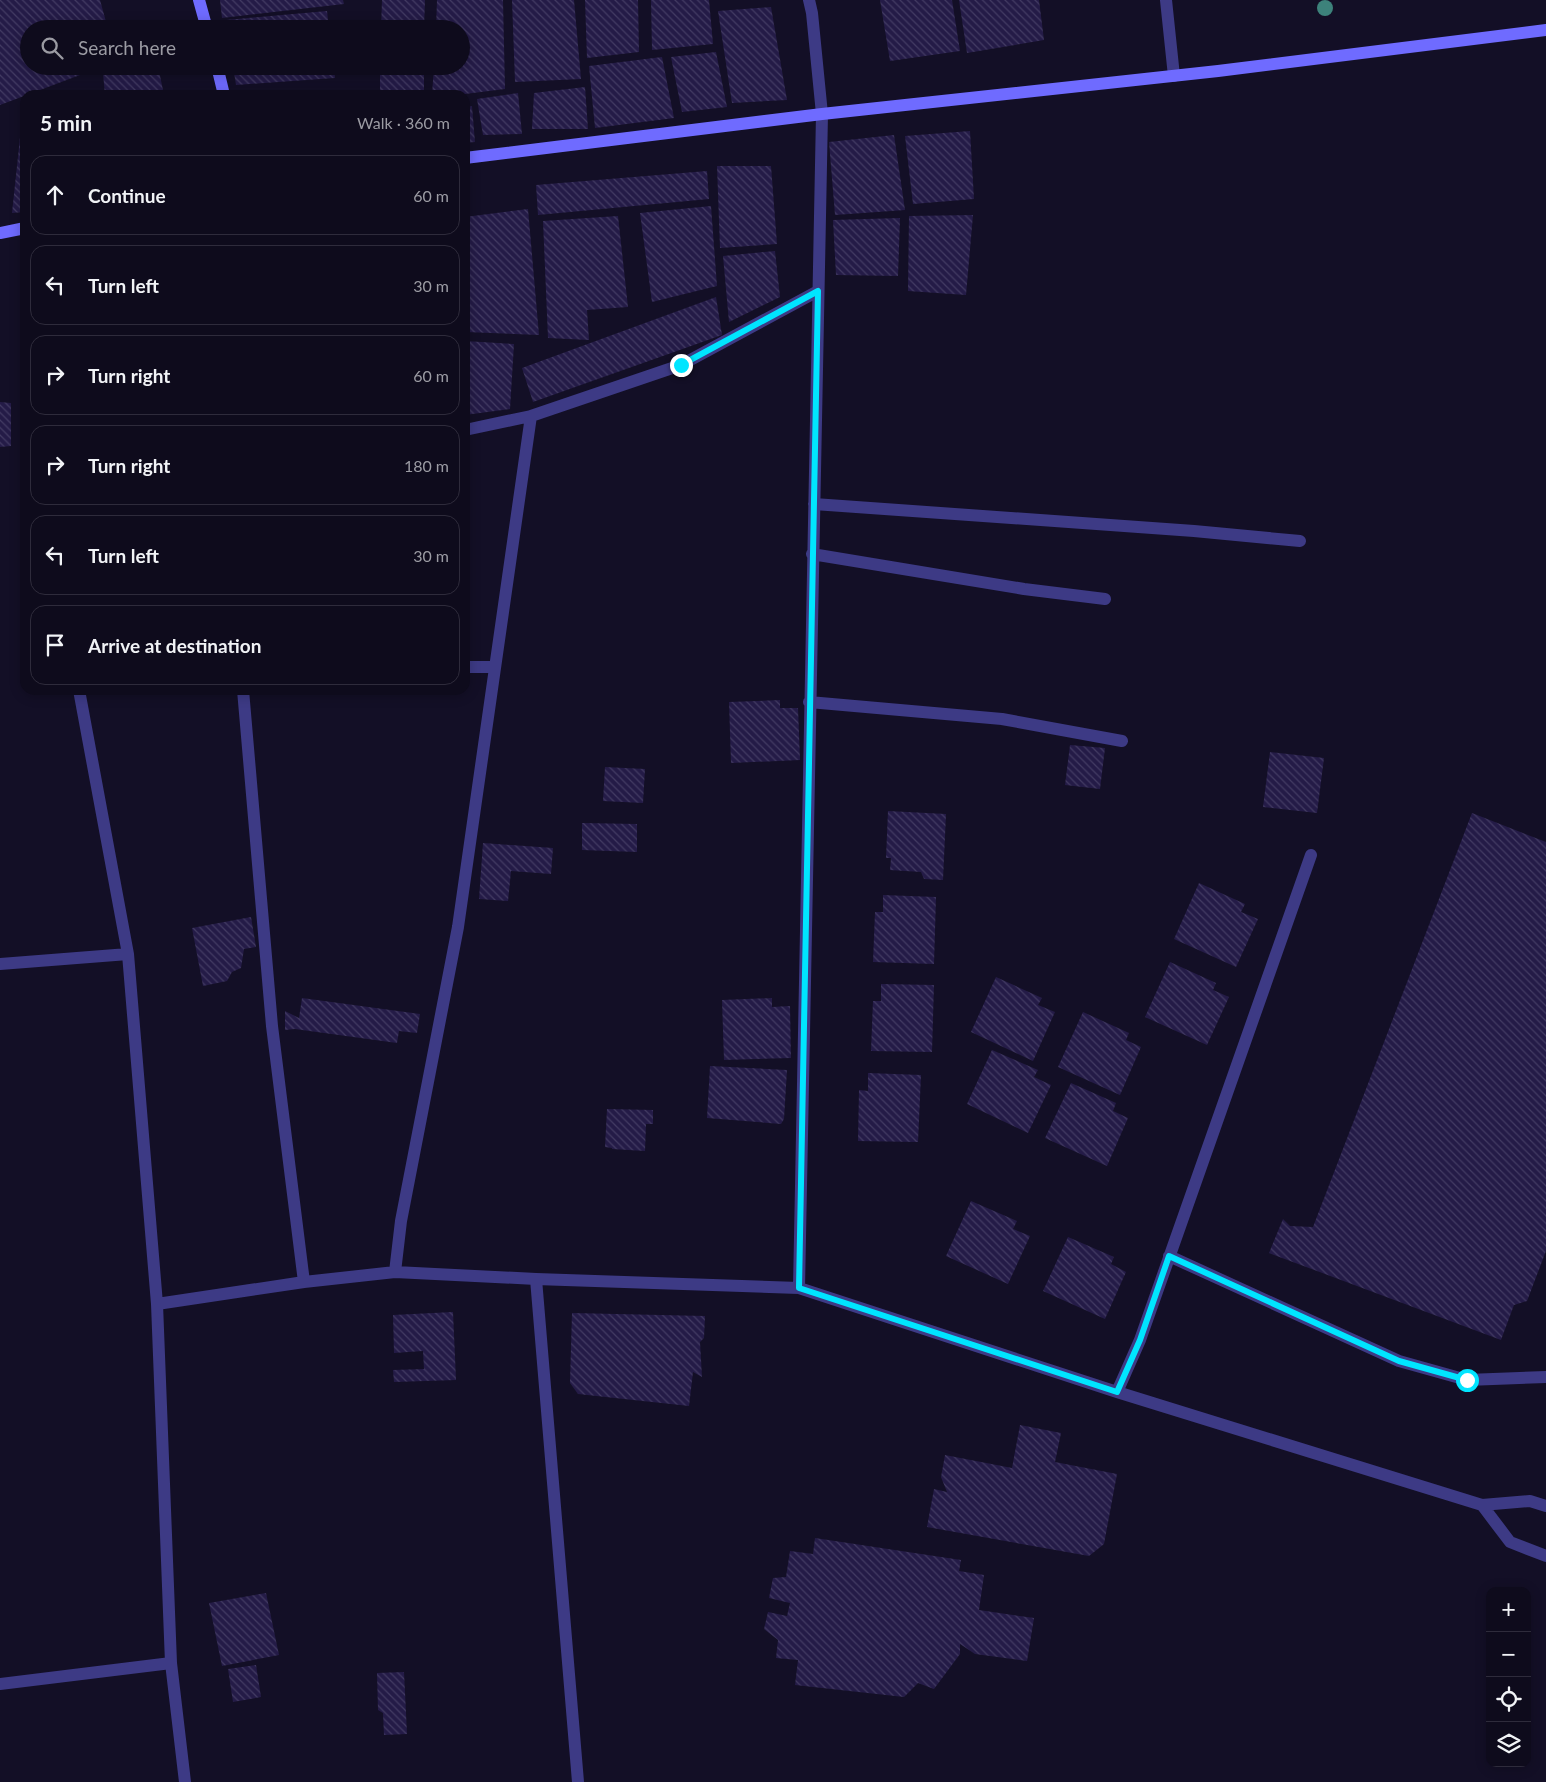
<!DOCTYPE html>
<meta charset="utf-8">
<style>
:root{--surface:#0e0b1c;--page:#171425;--text:#f1f3f6;--muted:#9b9ba3;--line:#2e2b3b}
body{margin:0;font-family:Lato,sans-serif;background:var(--page);color:var(--text)}
.controls{position:absolute;right:15px;bottom:15px;display:grid;overflow:hidden;border-radius:10px;box-shadow:0 2px 12px #0003}
.controls button{width:45px;height:45px;display:grid;place-items:center;padding:0;border:0;border-bottom:1px solid var(--line);background:var(--surface);color:var(--text);font:25px sans-serif}
.stop{position:absolute;width:15px;height:15px;margin:-11px;border:4px solid #00e5ff;border-radius:50%;background:#fff}
.stop.end{background:#00e5ff;border-color:#fff;box-shadow:0 1px 5px #0008}
.list{margin:0;padding:0;list-style:none}
h2{display:flex;justify-content:space-between;align-items:center;height:65px;margin:0;padding:0 20px;font-size:21px}
h2 small{font-size:16px;font-weight:400;color:var(--muted)}
.list li{display:grid;grid-template-columns:32px 1fr auto;gap:15px;align-items:center;box-sizing:border-box;height:80px;margin:0 10px 10px;padding:0 10px;border:1px solid var(--line);border-radius:15px}
.list b{display:block;font-size:19px;white-space:nowrap}
.list em{font-size:16px;font-style:normal;color:var(--muted)}
.icon{flex:none;width:28px;height:28px;fill:none;stroke:currentColor;stroke-width:2;stroke-linecap:round;stroke-linejoin:round}
.map{position:relative;flex:none;width:1546px;height:1782px;overflow:hidden}
.search{position:absolute;background:var(--surface);box-shadow:0 2px 12px #0003;left:20px;top:20px;width:450px;height:55px;display:flex;align-items:center;gap:12px;box-sizing:border-box;padding:0 18px;border-radius:28px;color:var(--muted);font-size:19px}
.panel{position:absolute;background:var(--surface);box-shadow:0 2px 12px #0003;left:20px;top:90px;width:450px;height:605px;border-radius:15px}
.map>svg:first-child{display:block}
.building{fill:url(#building-back-hatch)}
.lines{fill:none;stroke-linecap:round;stroke-linejoin:round}
.lane{stroke:#3d3a85;stroke-width:12}
.street{stroke:#3d3a85;stroke-width:12}
.secondary{stroke:#6f6bff;stroke-width:12}
.tree{fill:#3d827b}
.route{stroke:#00e5ff;stroke-width:6}
</style>
<div class="map">
<svg width="1546" height="1782" viewBox="0 0 1546 1782">
<defs>
<pattern id="building-back-hatch" width="6" height="6" patternUnits="userSpaceOnUse" patternTransform="scale(1.25)"><rect width="6" height="6" fill="#241b47"/><path d="M-1 5l2 2M0 0l6 6M5-1l2 2" fill="none" stroke="#433b63"/></pattern>
</defs>
<rect width="100%" height="100%" fill="#130f26"/>
<!-- building -->
<path class="building" d="M0,0h100l8,29h-79v37h75l-104,39z
M220,0h123l1,4 -122,14z
M382,0h43l-1,29h-43z
M437,0h66l2,89 -48,6h-25l2,-29h27v-37h-25z
M512,0h62l7,79 -66,3z
M585,0h53l1,52 -52,6z
M651,0h58l4,44 -61,6z
M880,0h72l8,51 -70,10z
M959,0h80l5,40 -77,13z
M771,7l16,93 -55,3 -14,-92z
M327,11l2,18h-102l-1,-9z
M716,52l11,55 -45,5 -11,-55z
M662,57l12,61 -79,10 -6,-62z
M123,66h35l6,29h-59l-2,-22z
M233,66h101l1,12 -99,7z
M380,66h44v29h-44z
M585,87l3,42h-56l2,-36z
M518,93l4,41 -39,1 -6,-36z
M472,106l3,36 -10,1v-36z
M25,127v85l-13,1 9,-85z
M970,131l4,68 -61,5 -8,-68z
M894,135l11,75 -70,5 -6,-73z
M717,166h54l6,78 -57,4z
M707,171l2,28 -171,16 -2,-30z
M711,206l6,80 -65,16 -12,-89z
M528,209l11,126 -74,-3v-115z
M973,215l-7,80 -58,-4 1,-75z
M618,216l10,91 -41,3 2,30 -41,-2 -5,-117z
M900,218l-2,58 -62,-1 -3,-55z
M775,251l5,46 -51,25 -6,-66z
M716,297l6,38 -189,67 -11,-34z
M465,341l49,3 -4,65 -45,6z
M0,402l11,1v43l-11,1z
M780,700v8h18l2,52 -69,3 -2,-61z
M1070,745l35,3 -5,41 -35,-4z
M1270,752l54,6 -7,55 -54,-6z
M605,767l40,2 -2,34 -40,-2z
M888,811l58,3 -3,66 -19,-1 -3,-7 -31,-2 1,-12h-5z
M1472,813l74,29v409l-19,50 -13,4 -13,35 -232,-87 14,-34 7,7 23,1z
M582,823l55,1v28l-55,-2z
M483,843l70,5 -2,26 -40,-3 -3,30 -29,-2z
M1199,883l46,21 -4,8 17,7 -22,48 -62,-28z
M883,895l53,2 -2,67 -61,-2 2,-50h8z
M251,917l5,30 -12,2 -3,19 -9,4 -5,9 -24,5 -11,-58z
M1170,962l46,21 -3,7 16,7 -22,48 -62,-28z
M996,977l46,21 -4,7 17,7 -22,49 -62,-29z
M881,984l53,1 -2,67 -61,-1 2,-50h8z
M302,998l118,16 -3,19 -18,-2 -2,12 -102,-14 -10,1v-19l14,7z
M772,998v9l18,-1 1,52 -67,2 -2,-60z
M1083,1012l46,21 -3,7 15,7 -21,48 -62,-28z
M992,1050l46,20 -4,7 17,8 -23,48 -61,-29z
M710,1066l77,4 -3,49 -3,5 -74,-6z
M868,1073l53,2 -3,67 -60,-1 1,-51 9,1z
M1071,1083l45,20 -3,8 15,7 -21,48 -62,-28z
M607,1109l46,1v14h-7l-1,27 -33,-2v-1l-7,-1z
M971,1201l46,20 -4,8 17,7 -22,48 -62,-28z
M1068,1237l46,20 -3,7 15,8 -21,47 -62,-28z
M453,1312l3,68 -62,2 -1,-12 31,-1 -1,-18 -29,2 -1,-38z
M572,1313l133,3 -1,22 -4,4 2,35 -9,-5 -4,34 -111,-12 -8,-11z
M1020,1425l41,8 -6,29 62,12 -13,70 -15,12 -162,-29 7,-38 13,3 -6,-15 4,-22 67,13z
M815,1538l146,22 -2,11 25,4 -5,35 55,8 -7,43 -52,-7 -15,-10v10l-26,35 -16,-6 -14,14 -109,-12 3,-25 -22,-2 2,-18 -14,-11 4,-17 19,4 3,-13 -21,-5 4,-20 13,-1 4,-26 23,3z
M266,1593l13,62 -57,11 -13,-63z
M256,1665l5,32 -28,5 -5,-33z
M404,1672l3,62 -23,1 -1,-22 -5,-3 -1,-37z"/>
<g class="lines">
<!-- lane -->
<path class="lane" d="M1166,0l8,76"/>
<!-- street -->
<path class="street" d="M465,430l66,-14
M814,504l380,27 106,10
M812,554l212,35 81,10
M465,667h30
M79,690l49,264 29,350 14,359 14,119
M243,690l29,336 32,256
M809,702l193,17 120,22
M0,964l128,-10
M1169,1256l230,105 68,19 79,-3
M395,1272l6,-51 57,-294 73,-511 150,-51 137,-74
M536,1279l42,503
M799,1288l23,-1174 -10,-101 -3,-13
M157,1304l147,-22 91,-10 141,7 263,9 318,104 365,113
M1117,1392l23,-52 171,-485
M1546,1506l-16,-5 -48,4 28,37 36,14
M0,1684l171,-21"/>
<!-- secondary -->
<path class="secondary" d="M199,0l8,29
M217,66l7,29
M465,158l357,-44 396,-43 328,-41
M0,233l25,-5"/>
</g>
<!-- trees -->
<circle class="tree" cx="1325" cy="8" r="8"/>
<g class="lines">
<!-- route -->
<path class="route" d="M681,365l137,-74 -19,997 318,104 23,-52 29,-84 230,105 68,19"/>
</g>
</svg>
<div class="controls">
<button>+</button>
<button>−</button>
<button><svg class="icon" aria-label="locate" viewBox="0 0 24 24"><circle cx="12" cy="12" r="6"/><path d="M12 2v4M12 18v4M2 12h4M18 12h4"/></svg></button>
<button><svg class="icon" aria-label="layers" viewBox="0 0 24 24"><path d="M12 4l9 5-9 5-9-5zM3 14l9 5 9-5"/></svg></button>
</div>
<div class="stop" style="left:1467px;top:1380px"></div>
<div class="stop end" style="left:681px;top:365px"></div>
<div class="search"><svg class="icon" aria-label="search" viewBox="0 0 24 24"><circle cx="10" cy="10" r="6"/><path d="M15 15l6 6"/></svg>Search here</div>
<section class="panel">
<h2>5 min<small>Walk · 360 m</small></h2>
<ul class="list">
<li><svg class="icon" aria-label="ahead" viewBox="0 0 24 24"><path d="M12 20V5M6 11l6-6 6 6"/></svg><div><b>Continue</b></div><em>60 m</em></li>
<li><svg class="icon" aria-label="left" viewBox="0 0 24 24"><path d="M17 20v-9H6M10 6l-5 5 5 5"/></svg><div><b>Turn left</b></div><em>30 m</em></li>
<li><svg class="icon" aria-label="right" viewBox="0 0 24 24"><path d="M7 20v-9h11M14 6l5 5-5 5"/></svg><div><b>Turn right</b></div><em>60 m</em></li>
<li><svg class="icon" aria-label="right" viewBox="0 0 24 24"><path d="M7 20v-9h11M14 6l5 5-5 5"/></svg><div><b>Turn right</b></div><em>180 m</em></li>
<li><svg class="icon" aria-label="left" viewBox="0 0 24 24"><path d="M17 20v-9H6M10 6l-5 5 5 5"/></svg><div><b>Turn left</b></div><em>30 m</em></li>
<li><svg class="icon" aria-label="arrive" viewBox="0 0 24 24"><path d="M6 21V4h12l-3 4 3 4H6"/></svg><div><b>Arrive at destination</b></div></li>
</ul>
</section>
</div>
